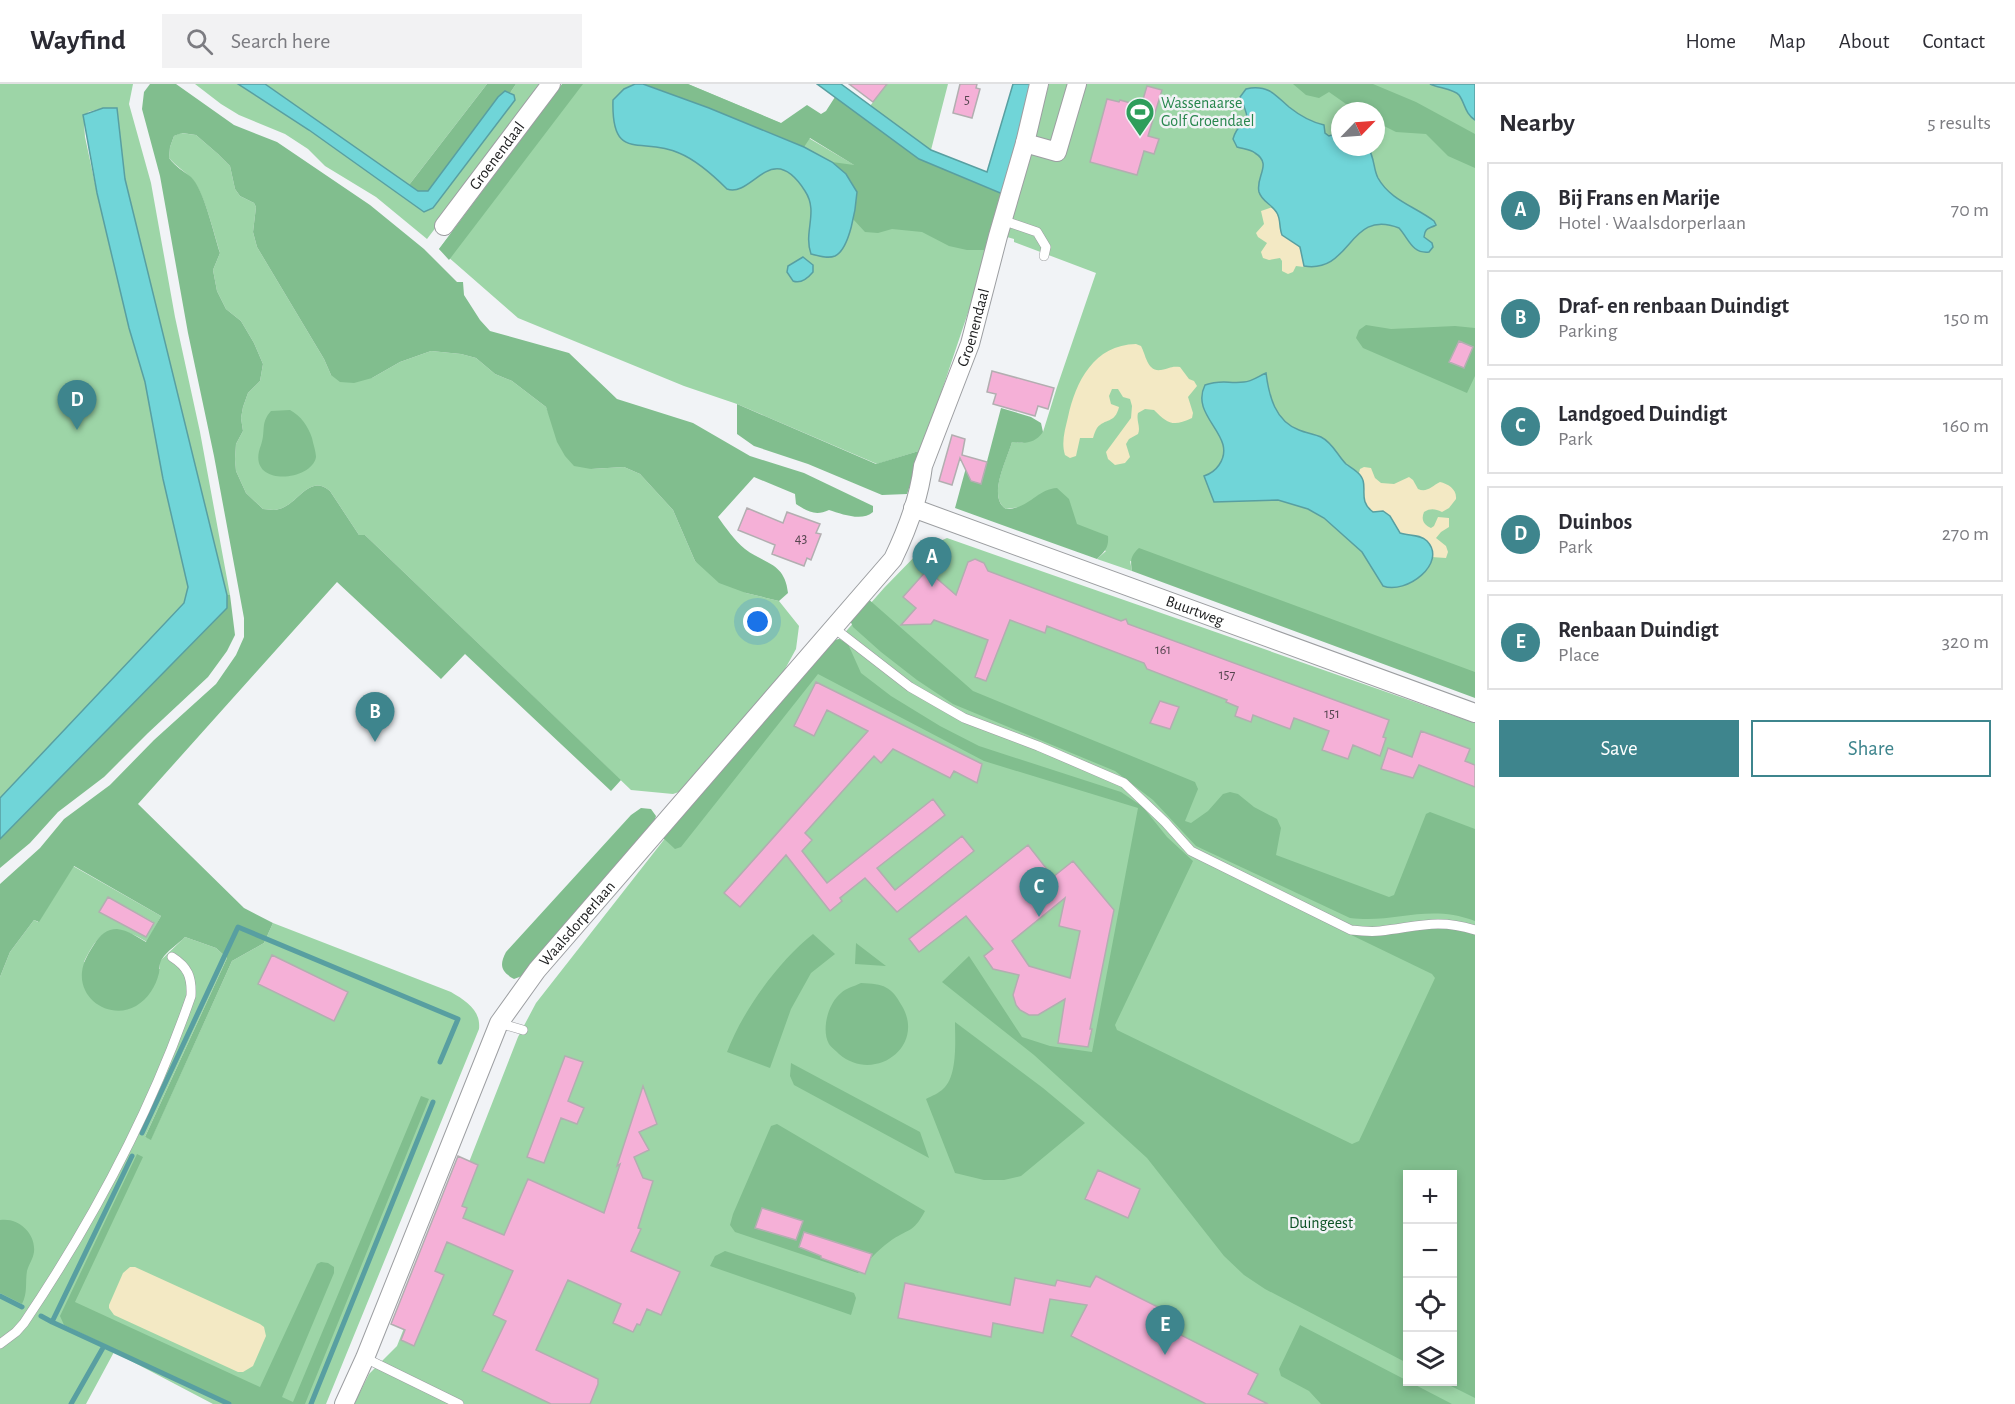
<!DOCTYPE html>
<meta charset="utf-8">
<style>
:root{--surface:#fff;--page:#f2f2f3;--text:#2b2b33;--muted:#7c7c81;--line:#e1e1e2;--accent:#3e858d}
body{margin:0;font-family:"Alegreya Sans",sans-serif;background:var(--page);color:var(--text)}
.controls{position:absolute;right:18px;bottom:18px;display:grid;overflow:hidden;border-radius:0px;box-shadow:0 3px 9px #0003}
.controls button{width:54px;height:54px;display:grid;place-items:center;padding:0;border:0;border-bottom:2px solid var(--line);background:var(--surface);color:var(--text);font:30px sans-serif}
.compass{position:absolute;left:1331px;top:18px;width:54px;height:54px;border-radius:50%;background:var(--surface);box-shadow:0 3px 9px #0003;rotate:65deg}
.you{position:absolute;left:758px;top:538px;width:21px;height:21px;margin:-15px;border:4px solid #fff;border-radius:50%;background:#1a73e8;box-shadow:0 0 0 9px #1a73e833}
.badge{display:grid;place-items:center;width:39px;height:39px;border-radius:50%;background:var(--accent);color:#fff;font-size:20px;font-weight:700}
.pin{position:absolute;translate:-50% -50px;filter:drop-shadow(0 2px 3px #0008)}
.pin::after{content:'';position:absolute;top:32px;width:21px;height:18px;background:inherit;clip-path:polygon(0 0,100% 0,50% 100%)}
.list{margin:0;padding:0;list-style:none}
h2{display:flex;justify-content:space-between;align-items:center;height:78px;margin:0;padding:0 24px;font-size:26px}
h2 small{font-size:20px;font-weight:400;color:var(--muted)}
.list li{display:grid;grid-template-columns:39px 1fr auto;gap:18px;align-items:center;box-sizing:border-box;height:96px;margin:0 12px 12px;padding:0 12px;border:2px solid var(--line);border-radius:0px}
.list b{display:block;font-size:22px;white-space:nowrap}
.list p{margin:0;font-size:20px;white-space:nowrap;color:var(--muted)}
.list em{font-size:20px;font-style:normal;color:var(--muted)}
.actions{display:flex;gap:12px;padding:18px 24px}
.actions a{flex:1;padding:14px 0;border:2px solid var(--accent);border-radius:0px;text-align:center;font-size:21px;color:var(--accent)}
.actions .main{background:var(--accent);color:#fff}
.icon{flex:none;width:33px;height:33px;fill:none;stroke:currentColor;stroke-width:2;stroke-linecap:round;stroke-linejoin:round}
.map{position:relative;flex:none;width:1475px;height:1320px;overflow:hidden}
header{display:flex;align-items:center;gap:36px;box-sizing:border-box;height:84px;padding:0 30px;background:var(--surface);border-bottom:2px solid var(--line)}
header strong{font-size:28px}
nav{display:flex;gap:33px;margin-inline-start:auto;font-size:21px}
.search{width:420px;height:54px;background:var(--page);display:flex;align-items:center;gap:15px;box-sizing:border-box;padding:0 21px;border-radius:0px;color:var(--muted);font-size:22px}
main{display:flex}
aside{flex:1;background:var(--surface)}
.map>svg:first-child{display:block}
.green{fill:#9dd5a7;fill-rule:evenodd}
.forest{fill:#81be8e}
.sand{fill:#f3e9c4}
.water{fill:#70d5d8;stroke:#589fa1;stroke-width:1.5}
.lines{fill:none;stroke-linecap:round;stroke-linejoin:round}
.stream{stroke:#589fa1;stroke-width:5}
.building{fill:#f5b0d7;stroke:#b2aeb0;stroke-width:1.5;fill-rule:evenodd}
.service-casing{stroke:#9c9ea1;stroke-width:10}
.minor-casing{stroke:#9c9ea1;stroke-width:20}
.service{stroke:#fff;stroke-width:9}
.minor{stroke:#fff;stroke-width:18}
.labels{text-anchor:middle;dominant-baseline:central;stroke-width:5;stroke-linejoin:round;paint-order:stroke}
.number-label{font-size:14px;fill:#55454f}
.leisure-label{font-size:16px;fill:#27864d;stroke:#f1f3f6;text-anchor:start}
.street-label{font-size:16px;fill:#202122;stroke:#f1f3f6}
.park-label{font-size:16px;fill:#0b5124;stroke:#f1f3f6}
</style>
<header>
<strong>Wayfind</strong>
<div class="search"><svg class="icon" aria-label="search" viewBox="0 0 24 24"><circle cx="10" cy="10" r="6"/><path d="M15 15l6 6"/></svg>Search here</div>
<nav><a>Home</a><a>Map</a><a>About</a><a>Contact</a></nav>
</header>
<main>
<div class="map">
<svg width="1475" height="1320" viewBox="0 0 1475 1320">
<rect width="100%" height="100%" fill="#f1f3f6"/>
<!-- green -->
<path class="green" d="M0,0h133l-4,20 22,79 24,134 25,115 30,163h-3l-102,-416 -8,-70 -14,-1 -15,4 -4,11 1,14 12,56 32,135 16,53 18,98 25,108 -4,16 -184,195z
M195,0h43l71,46 115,82 9,-4 82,-108 -1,-5 -4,-2 6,-9h29l-118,155 -51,-42 -51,-31 -17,-17 -23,-15 -46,-19 -18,-11z
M265,0h222l-78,101z
M568,0h120l102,43 66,39 133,84 -67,200 -45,14 -140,-60 -53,-18 -166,-68 -79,-69z
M887,0h61l-17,66 -61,-44z
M1049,0h426v596l-345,-119 2,10 -35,-12 9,-8 -87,-44 -13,2c-19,-12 1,-50 6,-67l10,1 21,-11 14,-45 39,-114 -82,-31v-3l-7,-2zM1340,27h36v36h-36z
M181,49l15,2 22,19 12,12 5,23 5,7 14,7 2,4 -3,25 4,15 67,112 7,16 41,3 28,-16 31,-11 30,3 15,4 19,16 17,7 34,26 7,17 38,45 33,-2 16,7 33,36 22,51 51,32 33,8 20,25 -3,23 -12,22 -105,121 -6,2 -42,-4 -266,-255h-6l-29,-44c-21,-18 -32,14 -51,18 -5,2 -11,0 -16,0l-17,-16 -10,-22 -1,-12 1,-15 7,-13 -2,-13 2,-11 5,-14 12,-12 3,-17 -9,-21 -13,-22 -15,-12 -9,-18 -4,-21 7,-17c-6,-18 -16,-64 -30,-76 -7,-7 -13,-10 -21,-19l1,-11 4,-11z
M947,454l528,185v681h-1121l15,-30 28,-28 121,-309 18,-34 134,-171 214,-244 38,-39zM1408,1090h44v208h-44z
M73,782l88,50 -14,26c-34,-20 -46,-15 -63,20l76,7v-8l25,-24 31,11 11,10 -82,179 6,2 81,-178 32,-18 9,-20 178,69c15,9 30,18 28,37l-153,375h-113l-99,-52 -28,52h-86v-427l10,-25 24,-32 4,2zM108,813l45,25 -7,15 -46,-25z"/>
<!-- forest -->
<path class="forest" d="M150,0h26l58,41 43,17 93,63 54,44 33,33h6l1,13 16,25 10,11 79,22 48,46 76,24 57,33 54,17 69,33v6c-11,10 -31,2 -44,-2 -13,6 -21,2 -33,-6l-1,-10 -41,-17 -36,40c8,11 16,23 27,32 19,15 40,13 43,44l-9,8 -33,-8 -27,-10 -24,-22 -22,-51 -33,-36 -16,-7 -33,2 -17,-3 -9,-10 -8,-14 -11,-35 -34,-26 -17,-7 -19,-16 -15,-4 -30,-3 -31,11 -28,16 -18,5 -14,-1 -9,-7 -7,-16 -67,-112 -4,-15 3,-25 -2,-4 -14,-7 -5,-7 -5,-23 -12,-12 -22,-19 -14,-2 -8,3 -4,11 -1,11c8,10 13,12 22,19 13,12 23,58 29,76l-7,17 4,21 9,18 15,12 13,22 9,21 -3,17 -12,12 -5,14 -2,11 2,13 -7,13 -1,15 1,12 10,22 17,16c5,0 11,2 16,0 19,-4 30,-36 51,-18l29,44h6l256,245 -10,11 -146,-137 -24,25 -104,-97 -199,222 106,104 29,15 -9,20 -32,18 -81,179 -6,-3 82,-179 -11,-10 -31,-11c-7,7 -18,14 -23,22 -3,4 -2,9 -3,14 -3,13 -11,26 -23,33 -24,14 -57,-5 -54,-34 1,-10 7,-20 13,-29 5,-8 12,-14 22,-14 11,1 20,8 29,13l15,-26 -87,-50 -35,56 -5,-2 -24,32 -10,25v-93l40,-36 24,-29 46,-34 44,-45 62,-56 20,-29 8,-18v-19l-30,-162 -26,-123 -28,-157 -18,-67 2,-17z
M487,0h29l-6,9 -5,-2 -7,6 -70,94h-10l-9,-6z
M562,0h21l-134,176 -10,-11z
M643,0h45l93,39 26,-18 14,9 5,-3 9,-14 84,62 86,36 -16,55h-22l-18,-4 -27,-14 -30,-3 -14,4 -13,-1 -12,-13c6,-32 3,-36 -21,-57l22,3 -44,-27 -6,9 -95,-39z
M1293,0h80l43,18 59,32v34l-27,-12 -22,-22 -30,-2 -20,-10v-11h-20l-27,-19 -10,6 -13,-3z
M1366,241l25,4 64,-3 20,2v48l-8,17 -104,-45 -7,-10 3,-8z
M737,320l139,60 46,-14 -15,44 -25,1 -74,-31 -54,-18 -17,-12z
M1001,324l30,9 10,6 2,9c-8,11 -17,12 -31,10 -5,18 -25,55 -6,67 23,0 31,-20 51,-21l12,11 8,25 31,12c1,11 -3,15 -11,23l-142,-51 12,-44 18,5z
M290,326c11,6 18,16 22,28 1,5 4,14 4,19 -4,25 -72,31 -55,-12 5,-14 -1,-22 10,-34z
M1139,464l336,124v26l-343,-127c-2,-11 -1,-16 7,-23z
M227,511h3l5,40 -8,16 -19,26 -60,56 -44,44 -46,35 -28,31 -30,25v-29l227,-231z
M866,513l107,94 222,91 3,7 -13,32 6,2 17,-12 15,-17 7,-2 8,2 16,13 23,12 4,9 -5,27 113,42 5,-2 32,-81 4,-2 45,17v92c-48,-18 -80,3 -125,-3l-154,-72 -43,-46 -38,-29 -162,-67 -36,-24 -36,-28 -28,-25 -4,-9z
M839,555l9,5 13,29 30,23 49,30 39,20 142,46 22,15 24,30 26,24 -78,164 2,5 235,114 7,-3 76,-163 -3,-4 -89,-43 20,5 85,-10 27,8v464l-32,-16h9v-208h-44l-1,189 -142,-74 -21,-14 -20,-19 -77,-98 -113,-103 -92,-73 27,-26 53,81 28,9 42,6 46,-244 -154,-47 -166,-87 -137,173 -6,2 -12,-11 167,-197z
M641,724l10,1 5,7 -3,10 -131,150 -8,3c-13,-7 -15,-14 -8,-27l125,-137z
M813,850l22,20 -24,19 -20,36 -21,59 -43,-16c16,-42 51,-90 86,-118z
M856,859l30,23 -31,-2z
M861,899c23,1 30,3 41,23 24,41 -28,78 -63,48 -3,-3 -8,-7 -10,-10 -8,-14 -1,-41 12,-51 5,-5 14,-7 20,-10z
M955,938l88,66 42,35 -64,53 -17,4h-20l-29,-7 -29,-74c6,-3 13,-6 17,-10 15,-13 12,-49 12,-67z
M791,979l129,69 9,26 -135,-73 -4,-9z
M421,1012l8,3 -124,305h-73l-168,-79 -4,-9 77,-162 6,3 -68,145 185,85 57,-123 4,-2 7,1 6,4v6l-52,124 11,5z
M777,1040l148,87c-12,23 -17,17 -36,31 -12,9 -21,19 -31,31l-123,-41 -5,-7 3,-11 38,-88z
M0,1136c18,-3 36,13 34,32 -1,7 -5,12 -7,19 -2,12 1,21 -5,33l-22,-11z
M725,1167l129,42 2,5 -5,17 -141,-49 5,-10z
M1300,1241l152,79h-131l-12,-13 -28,-15 -2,-7z"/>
<!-- sand -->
<path class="sand" d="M1273,123l6,11 1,12c15,13 24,16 24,37l-8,-1 -3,6 -5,2 -6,-3v-10l-2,-3 -11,2 -6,-2 -2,-6 6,-9 -9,-6 -2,-4 8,-9 -3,-13z
M1136,260l5,2c5,9 6,26 20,24 9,-1 8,-4 19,-3l9,12 5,2 3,5 -9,11 5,16 -1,5c-19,9 -24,6 -38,-8l-9,-1 -7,4c-2,8 3,14 0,21l-9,5 -3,5 4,13 -5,6 -10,2 -7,-6 -2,-7 25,-34 1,-12 -2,-7 -7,-2 -5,-8h-6l-3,7 2,8 8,3c-4,17 -14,11 -22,21 -2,3 -3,7 -4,10h-13l-4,18 -6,2 -5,-3c-4,-13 0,-25 3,-38 8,-36 26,-72 68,-73z
M1364,383l7,1 4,10 6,5 13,1 15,-7 4,3 5,9c9,4 14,-3 22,-7 8,2 17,7 16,17l-7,9 -7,4c-7,-3 -11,-4 -18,0 -3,7 -1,12 7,16l3,-2 4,-9 11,1v9l-8,5 -5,6 10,8 2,6 -2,6 -15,-1c-2,-24 -13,-19 -31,-24l-10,-17c-6,-2 -15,-3 -19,-6 -12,-7 -4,-24 -12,-37l1,-4z
M130,1183h5l125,57 4,3 2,9 -13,30 -10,6h-5l-124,-57 -5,-7v-3l14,-32z"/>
<!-- water -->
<path class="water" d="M238,0h27l153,107h10l70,-94 7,-6 9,4 1,5 -82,108 -9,4 -115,-82z
M635,0h8l66,24 95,39 28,15 14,12 11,18c-1,15 -7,57 -22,64 -7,3 -16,0 -24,-2 -8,-22 8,-42 -6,-63 -34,-53 -52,7 -78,-2 -13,-13 -31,-29 -48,-36 -37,-17 -68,11 -66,-53l11,-11z
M817,0h24l90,66 56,22 26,-88h21l-29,111 -86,-36z
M1430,0h45v36c-10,-6 -10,-17 -16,-25 -5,-6 -21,-7 -29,-11z
M1251,4c19,-2 25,8 38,19 10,8 22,15 35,18l1,8 4,3 6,-2 3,-8h2v21h28c7,12 5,21 10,31 12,22 38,29 56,43l2,4c-7,4 -11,2 -12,12l8,6 1,4 -4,5c-17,2 -20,-13 -30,-24 -51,-20 -47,46 -95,38l-4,-19 -18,-12c-3,-7 -1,-15 -5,-22 -5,-9 -15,-11 -18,-21 -4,-15 14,-28 -4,-39 -5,-4 -12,-4 -18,-6l-4,-8c7,-25 23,-7 7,-42l6,-8z
M103,24h14l8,71 102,416v13l-227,231v-41l184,-195 4,-16 -25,-108 -18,-97 -16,-54 -32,-135 -14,-78z
M803,173l10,8v7c-5,6 -12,12 -20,9l-6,-9 1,-6z
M1266,289c3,23 9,48 33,57 7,3 15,4 22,7 12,6 16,18 25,27 4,3 8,5 11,8 15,12 -2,27 16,40l10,-1 7,5 10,17c9,3 20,1 27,8 21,22 -21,54 -44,45l-21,-34 -38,-34 -16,-9 -30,-9 -64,2 -10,-26c6,-2 11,-5 15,-11 20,-29 -30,-48 -14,-80 17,-6 24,-1 39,-3 7,0 15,-6 22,-9z"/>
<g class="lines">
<!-- stream -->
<path class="stream" d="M142,1049l96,-206 220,92 -18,43
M0,1212l22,11
M41,1232l11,6
M104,1262l125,58
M71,1320l33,-58 -52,-24 80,-166
M311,1320l122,-302"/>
</g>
<!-- building -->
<path class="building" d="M849,0h38l-14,18z
M960,0h17l-1,4 4,1 -8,29 -19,-5z
M1147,2l15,4 -14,46 11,3 -5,15 -10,-3 -7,24 -47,-13 17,-63 12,3 1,-2 21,6z
M1459,257l14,6 -9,21 -15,-6z
M992,287l62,17 -6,21 -10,-3 -3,10 -42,-12 3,-10 -9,-2z
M952,351l13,4 -3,16 25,7 -6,22 -10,-3 -11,-23 -8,27 -13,-4z
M747,424l36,15 4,-11 33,12 -4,9 5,1 -10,26 -4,-2 -3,8 -32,-12 3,-9 -37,-15z
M975,475l9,4 4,8 133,50 5,-2 2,5 261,96 -6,17 3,1 -6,18 -27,-11 -5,14 -26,-9 7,-19 -35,-13 -4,11 -37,-14 -2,7 -16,-6 3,-9 -12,-5 1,-2 -80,-31 -3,-6 -97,-37 -2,7 -35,-13 -24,61 -11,-4 13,-37 -54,-20 -3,4 -30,1 15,-17 -13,-11 24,-27 29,25 12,-33z
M816,598l166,82 -5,19 -23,-12 -4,7 -57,-29 -12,14 -7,-7 -69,77 7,7 -10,11 25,32 106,-84 12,16 -68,53 18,22 67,-54 12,15 -77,61 -32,-34 -25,20 2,3 -12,10 -44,-56 -46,52 -16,-14 144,-162 -41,-21 -13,26 -20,-10z
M1160,617l19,6 -9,22 -20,-6z
M1421,647l49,18 -5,12 10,4v22l-56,-22 -6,13 -32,-9 7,-21 24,9z
M1028,761l25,32 20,-16 41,49 -24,119h2l-4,18 -30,-4 7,-44 -27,16h-9l-9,-5 -4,-5 -3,-10 6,-20 -26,-6 -9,-13 9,-7 -27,-33 -47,36 -10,-13zM1065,814l-6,28 21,5 -10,47 -41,-12 -17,-25z
M108,813l46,26 -8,14 -47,-25z
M272,871l76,37 -14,29 -76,-37z
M565,972l18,6 -15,39 16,7 -7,16 -16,-6 -17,45 -17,-6z
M643,1002l14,38 -18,8 10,18 -15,7 9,21 10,3 -15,47 3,1 -10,22 49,21 -19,43 -14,-6 -7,16 -3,-1 -4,8 -20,-9 8,-19 -53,-24 -32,70 62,29v5l-8,20h-39l-69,-33 24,-50 -13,-6 20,-44 -66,-29 -12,29 9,4 -30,71 -13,-6 4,-10 -14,-6 67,-168 20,9 -16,41 5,2 -4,10 41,17 24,-56 76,34 16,-49 -3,2z
M1098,1086l42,19 -12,29 -43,-19z
M762,1124l41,13 -7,19 -41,-12z
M804,1148l68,22 -7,20 -44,-16v-2l-22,-9z
M1096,1192l80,40 -7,13 89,45 -10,20 20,10h-62l-135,-68 16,-31 -37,-6 -7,34 -50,-10 -2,14 -93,-19 7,-35 105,22 5,-27 40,8 2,-6 33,7z"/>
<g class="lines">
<!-- service casing -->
<g class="service-casing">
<path id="service" d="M1002,136l35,12 9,15 -2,9
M834,544l76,59 54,31 74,28 86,37 41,39 26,29 160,79c9,1 20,2 29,1 37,-4 57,-13 95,-1
M499,939l24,7
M0,1260l16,-12 8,-9c68,-101 127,-211 167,-327 1,-19 -3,-29 -19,-39
M365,1274l94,46"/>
</g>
<!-- minor casing -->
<g class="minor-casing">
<g id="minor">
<path d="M1025,59l32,9 20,-68"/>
<path id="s1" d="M444,142l107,-142"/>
<path id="s2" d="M913,424l562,205"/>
<path id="s3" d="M344,1320l21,-46 134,-335 38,-53 356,-411c14,-29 26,-60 30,-93l47,-122 28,-108 27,-93 14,-59"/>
</g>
</g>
<!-- service -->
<use href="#service" class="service"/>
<!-- minor -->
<use href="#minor" class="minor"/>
</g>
<!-- icons -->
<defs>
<g id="stadium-pin" transform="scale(1.5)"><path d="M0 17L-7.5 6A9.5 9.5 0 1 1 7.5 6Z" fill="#2e9e5b" stroke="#f1f3f6"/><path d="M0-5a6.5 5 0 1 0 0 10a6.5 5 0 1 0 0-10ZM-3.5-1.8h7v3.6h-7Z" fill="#fff"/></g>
</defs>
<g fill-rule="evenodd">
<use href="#stadium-pin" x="1140" y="28"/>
</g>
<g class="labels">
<!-- number labels -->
<g class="number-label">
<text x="967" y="16">5</text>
<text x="801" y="455">43</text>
<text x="1163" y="566">161</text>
<text x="1227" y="591">157</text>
<text x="1332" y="630">151</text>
</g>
<!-- leisure labels -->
<g class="leisure-label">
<text x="1161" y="19">Wassenaarse<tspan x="1161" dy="18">Golf Groendael</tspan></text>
</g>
<!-- street labels -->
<g class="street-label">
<text stroke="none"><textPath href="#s1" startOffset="88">Groenendaal</textPath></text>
<text stroke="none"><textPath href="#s3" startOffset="1266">Groenendaal</textPath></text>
<text stroke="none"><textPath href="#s2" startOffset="300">Buurtweg</textPath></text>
<text stroke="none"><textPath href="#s3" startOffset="538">Waalsdorperlaan</textPath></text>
</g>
<!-- park labels -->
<g class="park-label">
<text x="1321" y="1139">Duingeest</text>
</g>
</g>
</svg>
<div class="controls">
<button>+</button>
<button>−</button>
<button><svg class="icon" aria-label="locate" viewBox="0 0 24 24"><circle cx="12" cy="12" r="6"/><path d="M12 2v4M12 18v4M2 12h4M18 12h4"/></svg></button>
<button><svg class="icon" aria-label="layers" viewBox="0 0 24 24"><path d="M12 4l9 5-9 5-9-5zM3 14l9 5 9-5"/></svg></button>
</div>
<svg class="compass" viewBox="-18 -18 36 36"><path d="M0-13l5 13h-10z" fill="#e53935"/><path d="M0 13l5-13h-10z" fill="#7c7c81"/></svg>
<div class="you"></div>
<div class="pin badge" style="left:932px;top:503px">A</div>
<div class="pin badge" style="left:375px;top:658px">B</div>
<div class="pin badge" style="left:1039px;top:833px">C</div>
<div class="pin badge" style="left:77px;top:346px">D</div>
<div class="pin badge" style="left:1165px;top:1271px">E</div>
</div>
<aside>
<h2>Nearby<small>5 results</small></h2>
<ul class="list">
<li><span class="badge">A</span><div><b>Bij Frans en Marije</b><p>Hotel · Waalsdorperlaan</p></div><em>70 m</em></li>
<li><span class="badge">B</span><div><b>Draf- en renbaan Duindigt</b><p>Parking</p></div><em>150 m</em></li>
<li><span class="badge">C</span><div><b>Landgoed Duindigt</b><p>Park</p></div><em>160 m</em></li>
<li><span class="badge">D</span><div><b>Duinbos</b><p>Park</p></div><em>270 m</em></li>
<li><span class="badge">E</span><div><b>Renbaan Duindigt</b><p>Place</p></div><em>320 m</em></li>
</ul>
<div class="actions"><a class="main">Save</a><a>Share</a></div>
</aside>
</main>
